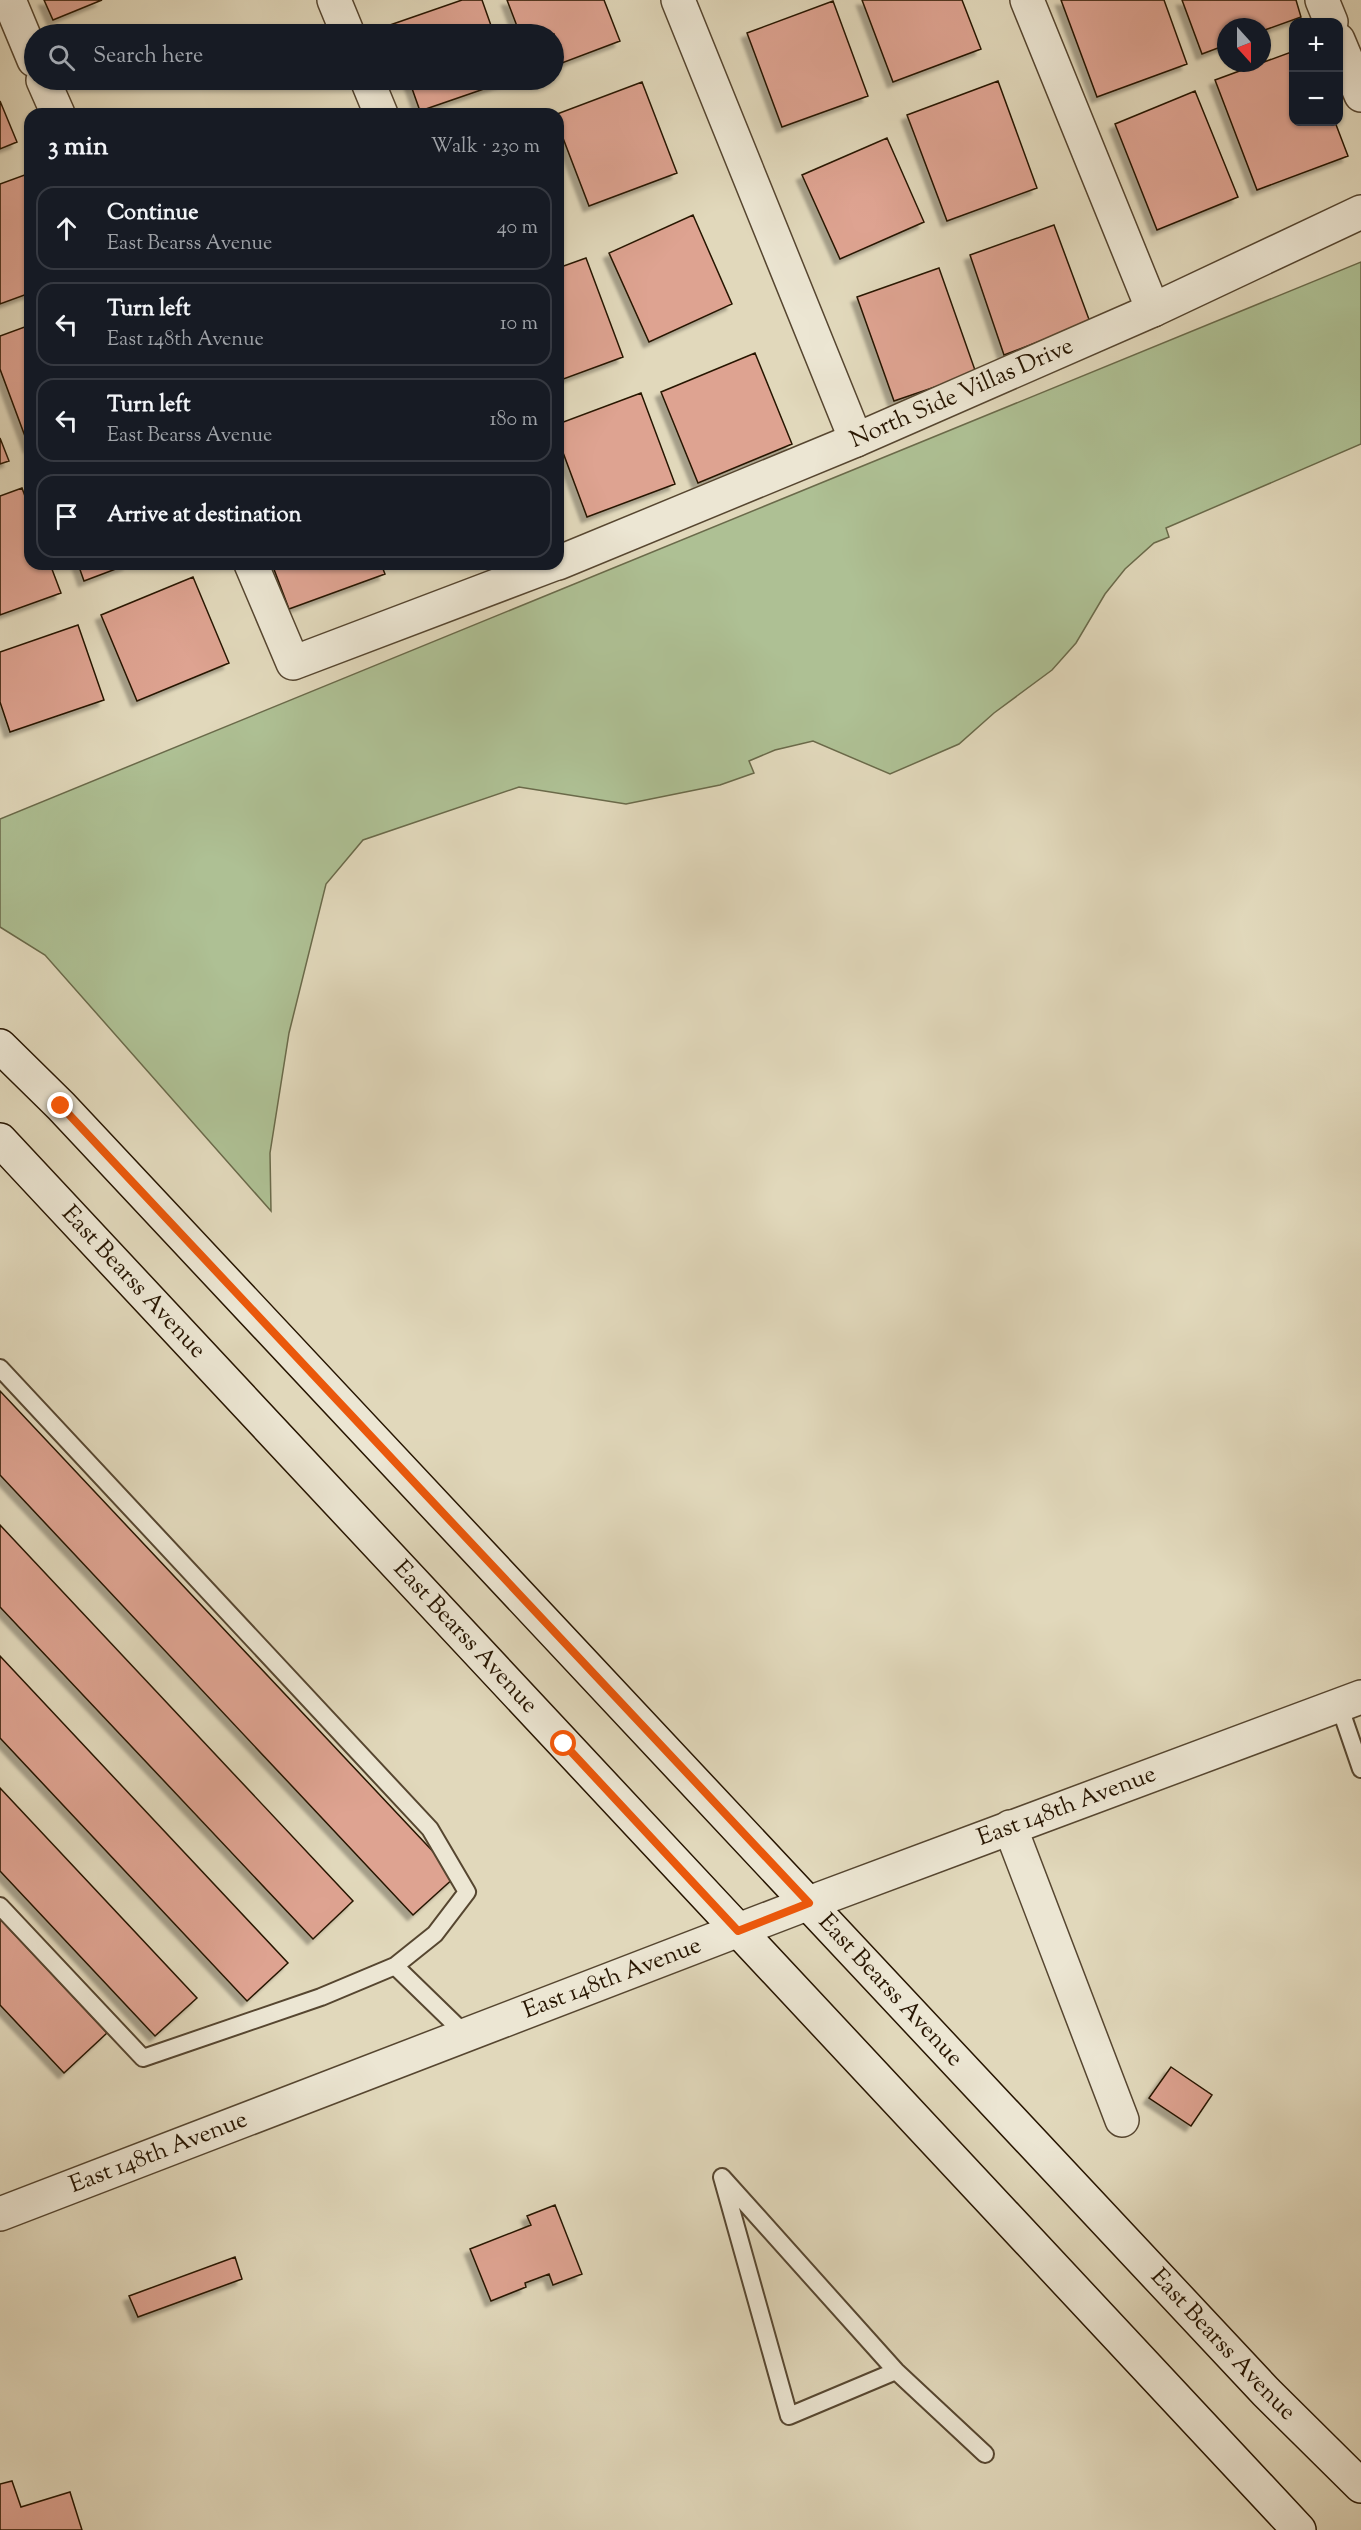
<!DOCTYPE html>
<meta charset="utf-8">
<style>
:root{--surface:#171b24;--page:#20242c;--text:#f1f3f6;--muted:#9ea1a6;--line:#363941}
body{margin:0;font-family:"Sorts Mill Goudy",serif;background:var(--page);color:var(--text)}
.controls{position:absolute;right:18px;top:18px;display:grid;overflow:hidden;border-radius:12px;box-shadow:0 2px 4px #0004}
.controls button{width:54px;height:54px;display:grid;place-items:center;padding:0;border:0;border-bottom:2px solid var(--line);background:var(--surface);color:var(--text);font:30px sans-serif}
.compass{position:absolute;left:1217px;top:18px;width:54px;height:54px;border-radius:50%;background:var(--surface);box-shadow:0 2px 4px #0004;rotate:159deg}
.stop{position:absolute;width:18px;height:18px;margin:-14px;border:4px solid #ea580c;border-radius:50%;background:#fff}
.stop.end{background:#ea580c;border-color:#fff;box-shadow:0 2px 6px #0008}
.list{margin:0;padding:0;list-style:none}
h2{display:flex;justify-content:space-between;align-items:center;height:78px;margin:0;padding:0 24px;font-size:26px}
h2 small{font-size:20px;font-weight:400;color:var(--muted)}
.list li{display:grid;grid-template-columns:39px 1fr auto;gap:18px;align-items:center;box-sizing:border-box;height:84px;margin:0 12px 12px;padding:0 12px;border:2px solid var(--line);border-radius:18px}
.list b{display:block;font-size:22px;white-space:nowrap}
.list p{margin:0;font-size:20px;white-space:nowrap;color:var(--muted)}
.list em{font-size:20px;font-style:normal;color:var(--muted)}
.icon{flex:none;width:33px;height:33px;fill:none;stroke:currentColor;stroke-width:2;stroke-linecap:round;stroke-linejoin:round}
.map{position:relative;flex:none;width:1361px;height:2530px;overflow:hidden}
.search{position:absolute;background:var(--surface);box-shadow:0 2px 4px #0004;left:24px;top:24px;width:540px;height:66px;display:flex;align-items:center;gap:15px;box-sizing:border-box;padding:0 21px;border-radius:33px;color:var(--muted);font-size:22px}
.panel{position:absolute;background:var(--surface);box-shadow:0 2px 4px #0004;left:24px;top:108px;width:540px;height:462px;border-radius:18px}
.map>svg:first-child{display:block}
.green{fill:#aec094;stroke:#6a6a4a;stroke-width:1.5}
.building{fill:#dea391;stroke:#271501;stroke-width:1.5;filter:url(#shadow)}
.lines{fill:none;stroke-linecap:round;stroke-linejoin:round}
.lane-casing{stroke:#564630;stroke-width:20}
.street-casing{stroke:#564630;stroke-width:36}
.secondary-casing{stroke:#271501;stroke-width:36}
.lane{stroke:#ece6d3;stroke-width:16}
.street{stroke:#ece6d3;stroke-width:33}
.secondary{stroke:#ece6d3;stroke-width:33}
.route{stroke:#ea580c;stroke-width:8}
.labels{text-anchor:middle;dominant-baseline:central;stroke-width:4.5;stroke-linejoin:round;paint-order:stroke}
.street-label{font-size:24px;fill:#271501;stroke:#ece6d3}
</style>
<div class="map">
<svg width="1361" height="2530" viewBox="0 0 1361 2530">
<defs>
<filter id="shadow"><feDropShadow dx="-5.5" dy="5.5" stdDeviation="1.5" flood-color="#0004"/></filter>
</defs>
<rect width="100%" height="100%" fill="#e1d8bb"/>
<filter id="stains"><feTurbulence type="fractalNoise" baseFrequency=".00333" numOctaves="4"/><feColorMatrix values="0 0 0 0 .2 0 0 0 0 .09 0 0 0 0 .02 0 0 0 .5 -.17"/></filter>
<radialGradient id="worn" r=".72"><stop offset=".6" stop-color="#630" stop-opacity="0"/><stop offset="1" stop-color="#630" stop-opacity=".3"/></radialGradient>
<!-- green -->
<path class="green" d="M1361,262v182l-195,84 3,9 -15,6 -29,26 -20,25 -29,49 -24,27 -58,43 -35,31 -69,30 -77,-33 -38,9 -26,11 5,12 -34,12 -94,19 -107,-17 -156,53 -37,44 -37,149 -19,120 1,58 -226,-256 -45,-28v-108z"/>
<!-- building -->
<path class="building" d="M44,0h58l-49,20z
M462,0h20l12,34h-100l-4,-9z
M507,0h97l16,41 -66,25v-32h-34z
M862,0h100l19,49 -88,33z
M1061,0h103l23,64 -90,33z
M1182,0h114l5,17 -39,14v-4h-36v18l-24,9z
M833,1l35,95 -86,31 -35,-94z
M1294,51v71h41l13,34 -91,34 -42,-110z
M409,80h101l-90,31z
M998,81l39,107 -90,33 -40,-106z
M642,82l35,91 -88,33 -31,-81 -1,-11z
M1195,91l43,106 -81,33 -42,-106z
M0,101l17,41 -17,7z
M887,138l37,84 -84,37 -38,-84z
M30,173v120l-30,11v-120z
M693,215l39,89 -83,38 -40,-89z
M1054,225l36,97 -86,33 -34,-100z
M586,258l37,99 -65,24v-113z
M939,268l37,105 -82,28 -37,-104z
M30,325v122h-1l-29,-78v-33z
M755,353l37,91 -94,39 -37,-91z
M641,393l34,91 -88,33 -29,-78v-15z
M0,438l9,23 -9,3z
M22,488l8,22v54h20l11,29 -61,22v-119z
M78,564h51l-45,17z
M272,564h109l4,10 -96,35z
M193,577l36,86 -92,38 -36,-86z
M78,625l26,75 -94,32 -10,-30v-50z
M0,1391l456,485 -43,39 -413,-440z
M0,1525l353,376 -40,38 -313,-332z
M0,1656l288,307 -41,38 -247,-263z
M0,1788l197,210 -42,38 -155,-165z
M0,1919l107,114 -43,40 -64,-68z
M1171,2067l41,28 -21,31 -42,-28z
M555,2205l27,69 -29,11 -4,-11 -24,9 1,4 -35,14 -21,-52 61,-24 -4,-9z
M235,2257l7,22 -104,38 -9,-21z
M12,2481l9,26 49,-15 12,38h-82v-46z"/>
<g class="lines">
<!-- lane casing -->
<g class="lane-casing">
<path id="lane" d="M0,1368l430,461 37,63 -32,42 -40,32 -74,31 -178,61 -143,-152
M1339,1705l22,64
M395,1966l71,69
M896,2371l-107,45 -67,-239 174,194 89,83"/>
</g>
<!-- street casing -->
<g class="street-casing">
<g id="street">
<path d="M9,0l25,60"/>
<path d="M334,0l14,34"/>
<path d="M678,0l178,440"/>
<path d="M1027,0l126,310"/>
<path d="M1322,0l9,22"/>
<path d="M1338,40l23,55"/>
<path d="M43,80l15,34"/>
<path d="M367,80l14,34"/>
<path id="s1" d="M558,563l298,-123 297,-130 208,-98"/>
<path d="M251,564l42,99 261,-99"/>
<path d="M1010,1827l112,293"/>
<path id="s2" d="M0,2214l809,-311 552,-206"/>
</g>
</g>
<!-- secondary casing -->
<g class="secondary-casing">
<g id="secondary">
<path id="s3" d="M0,1046l61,60 1205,1286 95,94"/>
<path id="s4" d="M0,1140l1299,1390"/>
</g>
</g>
<!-- lane -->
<use href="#lane" class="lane"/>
<!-- street -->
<use href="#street" class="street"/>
<!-- secondary -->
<use href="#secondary" class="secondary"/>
</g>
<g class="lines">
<!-- route -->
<path class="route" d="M61,1106l748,797 -71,28 -174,-187"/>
</g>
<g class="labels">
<!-- street labels -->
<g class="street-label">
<text stroke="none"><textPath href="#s1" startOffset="438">North Side Villas Drive</textPath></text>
<text stroke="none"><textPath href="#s4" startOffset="195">East Bearss Avenue</textPath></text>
<text stroke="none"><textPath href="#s4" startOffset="681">East Bearss Avenue</textPath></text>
<text stroke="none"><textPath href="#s2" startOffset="1142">East 148th Avenue</textPath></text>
<text stroke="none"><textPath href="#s2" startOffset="656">East 148th Avenue</textPath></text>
<text stroke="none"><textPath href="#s3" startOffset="1298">East Bearss Avenue</textPath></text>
<text stroke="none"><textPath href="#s2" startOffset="170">East 148th Avenue</textPath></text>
<text stroke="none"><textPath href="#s3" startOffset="1784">East Bearss Avenue</textPath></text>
</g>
</g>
<rect width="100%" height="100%" filter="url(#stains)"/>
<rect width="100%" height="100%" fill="url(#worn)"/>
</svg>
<div class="controls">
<button>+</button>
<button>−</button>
</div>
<svg class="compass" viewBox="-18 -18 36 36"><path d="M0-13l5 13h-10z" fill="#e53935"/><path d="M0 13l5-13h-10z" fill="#9ea1a6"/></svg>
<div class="stop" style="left:564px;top:1744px"></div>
<div class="stop end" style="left:61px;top:1106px"></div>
<div class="search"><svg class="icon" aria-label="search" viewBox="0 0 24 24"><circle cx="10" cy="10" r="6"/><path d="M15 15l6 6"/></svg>Search here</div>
<section class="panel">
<h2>3 min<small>Walk · 230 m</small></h2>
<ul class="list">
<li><svg class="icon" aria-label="ahead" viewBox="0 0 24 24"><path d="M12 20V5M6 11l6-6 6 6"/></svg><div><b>Continue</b><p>East Bearss Avenue</p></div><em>40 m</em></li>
<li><svg class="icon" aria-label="left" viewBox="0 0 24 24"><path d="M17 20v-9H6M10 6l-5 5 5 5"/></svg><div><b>Turn left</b><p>East 148th Avenue</p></div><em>10 m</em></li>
<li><svg class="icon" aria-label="left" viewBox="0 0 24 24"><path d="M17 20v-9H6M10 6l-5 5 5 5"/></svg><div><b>Turn left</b><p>East Bearss Avenue</p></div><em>180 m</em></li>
<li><svg class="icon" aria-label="arrive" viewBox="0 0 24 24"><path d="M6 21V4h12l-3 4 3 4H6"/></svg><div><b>Arrive at destination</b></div></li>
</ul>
</section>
</div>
